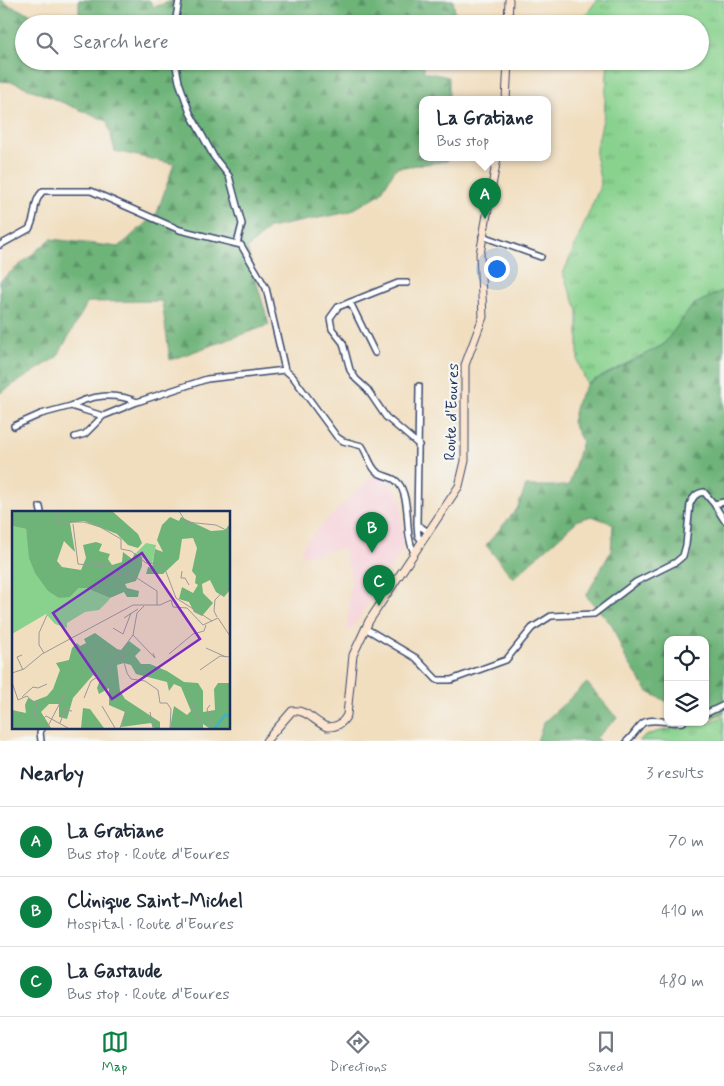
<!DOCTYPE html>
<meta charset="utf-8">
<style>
:root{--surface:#fff;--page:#f6f6f7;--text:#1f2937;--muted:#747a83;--line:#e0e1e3;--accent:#0b8043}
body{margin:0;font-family:Mynerve,sans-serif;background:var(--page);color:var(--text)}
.controls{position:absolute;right:15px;bottom:15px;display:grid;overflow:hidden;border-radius:10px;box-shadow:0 1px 4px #0004}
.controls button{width:45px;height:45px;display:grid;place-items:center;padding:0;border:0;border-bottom:1px solid var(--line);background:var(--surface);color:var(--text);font:25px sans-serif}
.you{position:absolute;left:496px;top:268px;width:18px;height:18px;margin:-12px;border:4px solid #fff;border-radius:50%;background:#1a73e8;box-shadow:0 0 0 8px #1a73e833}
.badge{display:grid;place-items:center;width:32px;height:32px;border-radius:50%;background:var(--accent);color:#fff;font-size:16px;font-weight:700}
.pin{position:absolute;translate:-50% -41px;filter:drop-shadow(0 1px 2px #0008)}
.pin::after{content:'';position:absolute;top:26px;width:18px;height:15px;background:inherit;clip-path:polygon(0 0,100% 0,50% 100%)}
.popup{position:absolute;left:419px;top:96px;width:132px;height:65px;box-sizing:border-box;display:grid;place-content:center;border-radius:10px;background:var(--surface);filter:drop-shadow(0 1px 4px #0005);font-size:16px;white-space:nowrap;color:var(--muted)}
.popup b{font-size:19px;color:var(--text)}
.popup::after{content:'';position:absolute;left:50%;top:100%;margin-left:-10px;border:10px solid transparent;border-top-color:var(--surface)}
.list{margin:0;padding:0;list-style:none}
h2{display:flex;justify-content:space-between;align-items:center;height:65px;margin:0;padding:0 20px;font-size:21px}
h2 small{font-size:16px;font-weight:400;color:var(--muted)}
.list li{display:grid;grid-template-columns:32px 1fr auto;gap:15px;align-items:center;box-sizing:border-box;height:70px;padding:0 20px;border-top:1px solid var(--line)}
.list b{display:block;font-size:19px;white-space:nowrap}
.list p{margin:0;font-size:16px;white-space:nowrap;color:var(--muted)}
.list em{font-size:16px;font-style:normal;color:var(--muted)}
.icon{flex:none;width:28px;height:28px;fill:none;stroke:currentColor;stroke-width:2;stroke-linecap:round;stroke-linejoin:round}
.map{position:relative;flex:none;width:724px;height:741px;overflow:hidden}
.search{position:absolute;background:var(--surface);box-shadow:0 1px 4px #0004;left:15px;right:15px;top:15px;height:55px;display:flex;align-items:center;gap:12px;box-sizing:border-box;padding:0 18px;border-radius:28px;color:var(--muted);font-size:19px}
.sheet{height:275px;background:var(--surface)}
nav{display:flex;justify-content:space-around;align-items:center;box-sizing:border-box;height:70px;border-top:1px solid var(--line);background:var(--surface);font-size:14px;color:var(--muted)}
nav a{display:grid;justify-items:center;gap:2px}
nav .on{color:var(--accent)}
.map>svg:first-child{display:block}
.built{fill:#f6cfd8}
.grass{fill:url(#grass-tufts);stroke:#528076}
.forest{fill:url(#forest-firs);stroke:#44726c}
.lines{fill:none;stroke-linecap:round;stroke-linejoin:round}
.street-casing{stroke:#3b496d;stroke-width:8}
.secondary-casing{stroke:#3b496d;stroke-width:9}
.street{stroke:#fff;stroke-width:5}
.secondary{stroke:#fbe5cf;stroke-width:7}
.labels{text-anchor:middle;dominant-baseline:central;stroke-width:4.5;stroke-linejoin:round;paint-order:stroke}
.street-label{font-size:16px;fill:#1b2f5e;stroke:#f6f6f2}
.inset-river{fill:none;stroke:#44b2c0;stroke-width:2.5}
.inset-road{fill:none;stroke:#9b9898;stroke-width:1}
.view{fill:#7b2cbf;fill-opacity:0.15;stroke:#7b2cbf;stroke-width:2.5}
.inset-edge{fill:none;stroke:#1b2f5e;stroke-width:2.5}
</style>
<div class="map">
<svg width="724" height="741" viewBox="0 0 724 741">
<defs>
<pattern id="grass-tufts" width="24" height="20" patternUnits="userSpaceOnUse" patternTransform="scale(1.25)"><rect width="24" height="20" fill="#89d28e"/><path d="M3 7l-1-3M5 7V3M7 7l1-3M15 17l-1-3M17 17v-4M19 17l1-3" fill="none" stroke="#6fab77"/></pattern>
<pattern id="forest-firs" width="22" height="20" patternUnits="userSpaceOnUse" patternTransform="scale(1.25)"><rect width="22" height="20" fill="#6eb479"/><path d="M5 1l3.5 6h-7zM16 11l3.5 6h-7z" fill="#5a9366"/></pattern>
</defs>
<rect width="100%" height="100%" fill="#f6f6f2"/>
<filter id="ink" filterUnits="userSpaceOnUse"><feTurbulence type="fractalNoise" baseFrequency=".02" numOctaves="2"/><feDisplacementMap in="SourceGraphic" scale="10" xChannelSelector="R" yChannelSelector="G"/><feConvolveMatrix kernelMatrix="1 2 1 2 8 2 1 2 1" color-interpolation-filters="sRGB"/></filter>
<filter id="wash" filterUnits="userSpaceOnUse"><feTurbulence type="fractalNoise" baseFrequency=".0096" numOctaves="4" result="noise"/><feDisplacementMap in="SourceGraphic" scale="20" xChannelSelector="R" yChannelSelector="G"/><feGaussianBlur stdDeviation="1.12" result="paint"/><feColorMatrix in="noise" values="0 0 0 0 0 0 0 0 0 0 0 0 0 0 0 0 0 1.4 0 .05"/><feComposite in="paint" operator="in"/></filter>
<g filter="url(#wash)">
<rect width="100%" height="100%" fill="#f1debf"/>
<!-- built -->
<path class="built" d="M373,475l18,9 10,14 2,51 -52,81 -4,1 3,-45 2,-4 -9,-34 -39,8 -3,-7 13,-16z"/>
<!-- grass -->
<path class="grass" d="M597,0h127v290l-31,15 -30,40 -76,39 -9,-22v-51l-15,-37 38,-90 -6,-30 9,-39 4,-54h92v-37h-114l-5,-3z
M724,716v25h-86c22,-17 60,-11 86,-25z"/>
<!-- forest -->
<path class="forest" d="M0,0h3l5,5 48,19h-32v37h400v11l25,5v23h-27v58h25v3l-51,7 -16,26 -31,18 -80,16 -22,21 22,76 -99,35 -8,-59 -74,1 -31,55 -57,36v-112l51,-42 68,8 38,-34 17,-49 -59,-13 -8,-30 -94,-39 -13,-1z
M79,0h70l5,7 21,-7h278l3,20 -31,4h-346z
M724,290v423l-19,8v-81h-37v62l-20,-10 -23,-35 -13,-32 -26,-29 25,-45 2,-27 -21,-8 -14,4 -65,58 -27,-33 31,-36 9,-23h43l13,-45 -10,-19 5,-21 10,-17 76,-39 30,-40z
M587,683l30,35 -21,20 4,3h-63l7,-19z"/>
</g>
<g filter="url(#ink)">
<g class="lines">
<!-- street casing -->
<g class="street-casing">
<path id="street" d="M175,24l4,-24
M175,61l4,21 11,31 24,44 15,19 13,48 -5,20
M482,236l59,21
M0,245l29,-16c8,-12 3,-28 14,-38h48l89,39 61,15 25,43 19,82
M407,283h-9l-60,24 -8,11 2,11 11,14 7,27 6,9 11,10 19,28 33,28
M350,302l25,51
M419,386l-2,138 1,12 4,5
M103,416l-32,-10c20,-11 45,-14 66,-4l70,-23 78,-9 8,7 44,60 6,4 19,5c5,7 7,17 13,24 7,9 20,3 27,19 9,20 2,43 12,64
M14,426l27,-12 30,-8
M75,437l10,-3 18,-18 34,-14
M714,504l10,16
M40,507l1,5
M417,524l11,8
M365,628l51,30 21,22h14l55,-20 26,-32 19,-12 43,-2 42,-32 40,-20 7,-6 3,-11 4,-41c3,-7 6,-11 14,-12l10,12 10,-2
M705,714l19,-9
M41,741l-1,-9 3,-5
M627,741c6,-5 10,-13 16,-18 8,-6 28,1 40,-1"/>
</g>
<!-- secondary casing -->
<g class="secondary-casing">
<path id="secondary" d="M508,24l1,-24
M506,100l2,-39
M266,741l26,-30c15,-2 22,11 35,16 10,0 15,-3 20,-12l6,-60 16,-34 90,-135 6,-25v-96l18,-48 -3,-63 17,-96"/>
</g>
<!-- street -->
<use href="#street" class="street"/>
<!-- secondary -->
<use href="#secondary" class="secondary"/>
</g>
</g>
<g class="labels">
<!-- street labels -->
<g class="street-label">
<text transform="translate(452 412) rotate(-88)">Route d'Eoures</text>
</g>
</g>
<!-- overview -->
<g transform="translate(12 511)">
<rect width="218" height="218" fill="#f1debf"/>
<path d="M0,15l14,3 4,29 18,33 22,6 9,-9h7l24,10 -2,3 -9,9 -14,2 -18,11v5l-12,-4 -9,-10 -34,20zM134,32l10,2 -4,19 -16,-11z" fill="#89d28e"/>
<path d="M0,0h100l26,23 4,9 -4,5 -10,-3 -11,-11 -33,-13 -14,2 5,29 -11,-11 -7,20 5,6 19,3 5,-12 -3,-13 13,-3 6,2 -3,7 11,3 -2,5 4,6 10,-3 1,-10 9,7 3,-6 7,4v9l-6,15 -11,3 2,4 12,3 -1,6h-11l-3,-5 -14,6 -24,-10h-7l-9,9 -11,1 -11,-7 -13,-18 -6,-15 -3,-29 -14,-3zM158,6l9,4 2,-4 30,14 14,-1 4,-5v66l-5,6 -8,-5 -6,-12 -8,4 1,9 10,10 -11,13 -8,-4 -5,-10 -10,-3 3,-12 11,6 5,-8 -3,-2 1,-7 -4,-5 5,-23 -4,-10 -11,1 -3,20 -16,15h-17l2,-7 4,1 3,-19 8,3 -6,-12 5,-15zM83,122l22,16 4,1 8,-9 12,9 -6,6 6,8h9l17,7 17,11 14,1 5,8v21l12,-2 -1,-21 4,-6h11v45h-20l-6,-4v4h-33l4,-22 13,9 4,-4 -10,-24 -7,-3 -5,7 -2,-9 -31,-8 -5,-9 -7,-2 -7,2 3,26 5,8 35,23v6h-6l-3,-5 -30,4 4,-15 -16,-7v-17l-10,6 -2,-6 3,-8 -7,-5 -20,23 -6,21 -8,-2v-13h-10l-8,8 10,16h-39v-18l14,3 -1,-8 3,-7 6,3 13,-5 6,-7 7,-19 -4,-7 13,-3 3,-12 5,-5 3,3 6,-3 -2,-4zM71,197l7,1 14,19h-23z" fill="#6eb479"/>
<path class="inset-river" d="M203,217l10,-13 5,1"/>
<path class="inset-road" d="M47,0l-4,8 3,3h26l16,5 21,12v10l10,2 15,12 17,1 13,34 36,23M167,0l7,11 30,3 14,7M61,13l5,40 26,3 10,9 9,-3 14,5 20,13v14M77,52h13l13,6 -1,4M170,60l-1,7h4l4,7M132,95l-7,7 -4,22 22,23 -2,-5M205,106l-3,-6 1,-11 15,-16M112,107l14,-9M101,117l10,6 8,-21M121,124l-12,16 6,22 4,6 14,2 13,9 2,13h7l4,6 -1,19M194,137l20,9M32,142l-5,-8v-12l8,-18M157,143l24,-20 11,-3 2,-6M10,144l-5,2 6,13M188,159l20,-14 10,1M0,162l12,-4 18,-15 91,-49h27l11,-5 2,7 14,1 16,17 15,-7 12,18M0,171l6,18 9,-4 10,9 -3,9 6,8 6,-6 22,12M10,186l11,-10 5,1 9,-4M72,187l7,-17 16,-10 15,-20M179,190l12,27M198,194l-3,4 5,19M90,195l13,22M138,201l3,16M48,212l5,-13 7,1M35,217l18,-35M108,217l6,-18"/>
<path class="view" d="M130,42l58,86 -88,60 -59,-86z"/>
<rect width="218" height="218" class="inset-edge"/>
</g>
</svg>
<div class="controls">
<button><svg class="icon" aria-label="locate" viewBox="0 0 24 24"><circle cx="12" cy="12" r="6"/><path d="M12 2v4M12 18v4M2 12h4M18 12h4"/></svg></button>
<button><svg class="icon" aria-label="layers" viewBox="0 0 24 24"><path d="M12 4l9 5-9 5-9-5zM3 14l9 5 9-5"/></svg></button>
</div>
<div class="you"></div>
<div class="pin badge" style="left:485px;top:219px">A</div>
<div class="popup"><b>La Gratiane</b>Bus stop</div>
<div class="pin badge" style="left:372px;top:553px">B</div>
<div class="pin badge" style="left:379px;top:606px">C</div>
<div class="search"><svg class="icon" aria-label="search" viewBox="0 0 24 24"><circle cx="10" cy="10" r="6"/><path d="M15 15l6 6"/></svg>Search here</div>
</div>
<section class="sheet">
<h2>Nearby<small>3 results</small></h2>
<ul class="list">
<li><span class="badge">A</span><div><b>La Gratiane</b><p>Bus stop · Route d'Eoures</p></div><em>70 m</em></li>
<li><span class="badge">B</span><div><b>Clinique Saint-Michel</b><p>Hospital · Route d'Eoures</p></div><em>410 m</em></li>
<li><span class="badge">C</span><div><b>La Gastaude</b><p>Bus stop · Route d'Eoures</p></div><em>480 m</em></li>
</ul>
</section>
<nav>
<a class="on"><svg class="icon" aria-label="map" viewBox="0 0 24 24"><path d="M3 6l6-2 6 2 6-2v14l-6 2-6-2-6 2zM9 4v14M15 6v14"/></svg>Map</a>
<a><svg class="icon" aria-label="directions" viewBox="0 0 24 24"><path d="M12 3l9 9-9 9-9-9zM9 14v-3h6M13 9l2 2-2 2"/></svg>Directions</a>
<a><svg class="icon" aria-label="saved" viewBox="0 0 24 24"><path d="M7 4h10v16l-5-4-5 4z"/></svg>Saved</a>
</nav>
